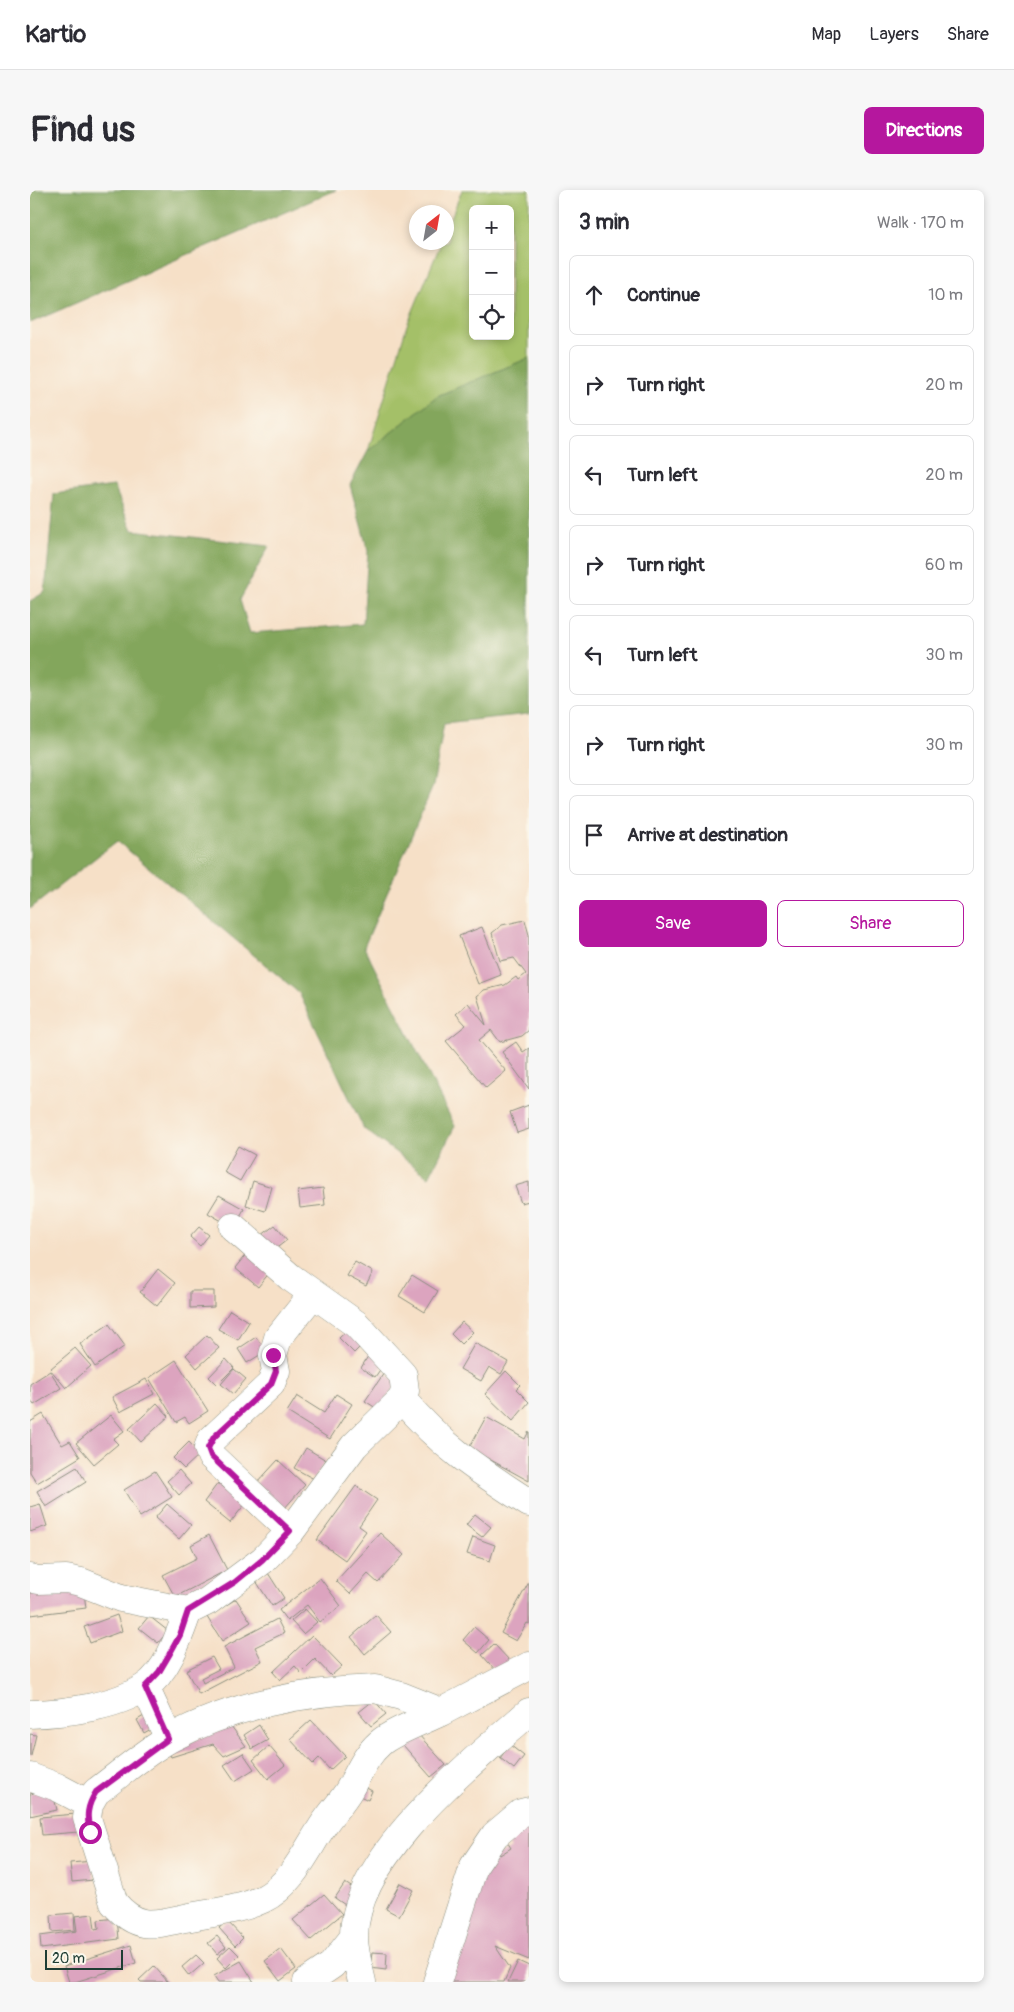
<!DOCTYPE html>
<meta charset="utf-8">
<style>
:root{--surface:#fff;--page:#f7f7f7;--text:#2b2b33;--muted:#7c7c81;--line:#e1e1e2;--accent:#b5179e}
body{margin:0;font-family:Pangolin,sans-serif;background:var(--page);color:var(--text)}
.controls{position:absolute;right:15px;top:15px;display:grid;overflow:hidden;border-radius:8px;box-shadow:0 2px 8px #0003}
.controls button{width:45px;height:45px;display:grid;place-items:center;padding:0;border:0;border-bottom:1px solid var(--line);background:var(--surface);color:var(--text);font:25px sans-serif}
.compass{position:absolute;left:379px;top:15px;width:45px;height:45px;border-radius:50%;background:var(--surface);box-shadow:0 2px 8px #0003;rotate:31deg}
.scale{position:absolute;left:15px;bottom:12px;width:78px;box-sizing:border-box;padding-left:5px;border:2px solid #1f3d34;border-top:0;font-size:14px;line-height:18px;white-space:nowrap;color:#1f3d34;-webkit-text-stroke:4px #fbf7ec;paint-order:stroke}
.stop{position:absolute;width:15px;height:15px;margin:-11px;border:4px solid #b5179e;border-radius:50%;background:#fff}
.stop.end{background:#b5179e;border-color:#fff;box-shadow:0 1px 5px #0008}
.list{margin:0;padding:0;list-style:none}
h2{display:flex;justify-content:space-between;align-items:center;height:65px;margin:0;padding:0 20px;font-size:21px}
h2 small{font-size:16px;font-weight:400;color:var(--muted)}
.list li{display:grid;grid-template-columns:32px 1fr auto;gap:15px;align-items:center;box-sizing:border-box;height:80px;margin:0 10px 10px;padding:0 10px;border:1px solid var(--line);border-radius:8px}
.list b{display:block;font-size:19px;white-space:nowrap}
.list em{font-size:16px;font-style:normal;color:var(--muted)}
.actions{display:flex;gap:10px;padding:15px 20px}
.actions a{flex:1;padding:11px 0;border:1px solid var(--accent);border-radius:8px;text-align:center;font-size:18px;color:var(--accent)}
.actions .main{background:var(--accent);color:#fff}
.icon{flex:none;width:28px;height:28px;fill:none;stroke:currentColor;stroke-width:2;stroke-linecap:round;stroke-linejoin:round}
.map{position:relative;flex:none;width:499px;height:1792px;overflow:hidden;border-radius:8px}
header{display:flex;align-items:center;gap:30px;box-sizing:border-box;height:70px;padding:0 25px;background:var(--surface);border-bottom:1px solid var(--line)}
header strong{font-size:24px}
nav{display:flex;gap:28px;margin-inline-start:auto;font-size:18px}
.intro{display:flex;align-items:center;justify-content:space-between;box-sizing:border-box;height:120px;padding:0 30px}
h1{margin:0;font-size:35px}
.button{padding:12px 22px;border-radius:8px;background:var(--accent);color:#fff;font-size:18px;font-weight:700}
main{display:flex;gap:30px;padding:0 30px}
aside{flex:1;background:var(--surface);border-radius:8px;box-shadow:0 2px 8px #0003}
.map>svg:first-child{display:block}
.green{fill:#a4c067;stroke:#627e4e;fill-rule:evenodd}
.forest{fill:#83a65c;stroke:#517248}
.building{fill:#dca4bf}
.lines{fill:none;stroke-linecap:round;stroke-linejoin:round}
.minor-casing{stroke:#8a8e7e;stroke-width:29}
.minor{stroke:#fff;stroke-width:28}
.route{stroke:#b5179e;stroke-width:6}
</style>
<header>
<strong>Kartio</strong>
<nav><a>Map</a><a>Layers</a><a>Share</a></nav>
</header>
<div class="intro"><h1>Find us</h1><a class="button">Directions</a></div>
<main>
<div class="map">
<svg width="499" height="1792" viewBox="0 0 499 1792">
<rect width="100%" height="100%" fill="#fbf7ec"/>
<filter id="ink" filterUnits="userSpaceOnUse"><feTurbulence type="fractalNoise" baseFrequency=".02" numOctaves="2"/><feDisplacementMap in="SourceGraphic" scale="10" xChannelSelector="R" yChannelSelector="G"/><feConvolveMatrix kernelMatrix="1 2 1 2 8 2 1 2 1" color-interpolation-filters="sRGB"/></filter>
<filter id="wash" filterUnits="userSpaceOnUse"><feTurbulence type="fractalNoise" baseFrequency=".0096" numOctaves="4" result="noise"/><feDisplacementMap in="SourceGraphic" scale="20" xChannelSelector="R" yChannelSelector="G"/><feGaussianBlur stdDeviation="1.12" result="paint"/><feColorMatrix in="noise" values="0 0 0 0 0 0 0 0 0 0 0 0 0 0 0 0 0 1.4 0 .05"/><feComposite in="paint" operator="in"/></filter>
<g filter="url(#wash)">
<rect width="100%" height="100%" fill="#f6e0c7"/>
<!-- green -->
<path class="green" d="M432,0h67v168l-92,38 -69,55 39,-126 34,-82 6,-1v-14zM443,19h37v127h-37z"/>
<!-- forest -->
<path class="forest" d="M0,0h306l-306,133z
M499,168v356l-85,9 -11,63 -69,161 91,179 -26,51 -65,-48 -65,-136 -182,-152 -87,68v-308l15,-9 9,-98 60,-8 18,44 137,16 -29,54 10,33 113,-9 5,-73 -18,-66 18,-34 69,-55z"/>
<g id="blocks">
<!-- building -->
<path class="building" d="M495,730l4,15v95l-7,6 -22,6 -9,-12 -12,10 27,31 -20,17 -40,-47 20,-16 -10,-11 12,-11 18,22 -9,-29 7,-6 21,-5 11,-8 2,3 8,-6 -12,-16 -14,3 -8,-28 10,-8z
M452,737l19,48 -23,9 -19,-48z
M486,852l7,10 6,-4v41l-27,-37z
M499,915v24l-12,4 -7,-21z
M208,956l17,9 -15,26 -16,-9z
M223,991l19,6 -7,24 -19,-6z
M499,992v19l-8,2 -6,-17z
M293,998l2,17 -25,3 -2,-17z
M189,1005l25,14 -10,19 -26,-15z
M245,1035l12,15 -18,14 -12,-15z
M169,1037l10,8 -9,11 -10,-9z
M221,1058l23,19 -16,20 -23,-19z
M325,1072l18,10 -7,14 -19,-10z
M128,1079l17,14 -18,23 -17,-14z
M382,1085l26,16 -13,21 -26,-16z
M160,1101h24v16l-24,1z
M200,1120l19,12 -11,18 -20,-11z
M432,1132l11,10 -12,12 -10,-10z
M79,1134l16,22 -30,21 -15,-23z
M322,1136l14,15 -12,12 -15,-15z
M177,1145l12,13 -22,20 -11,-13z
M226,1147l10,14 -19,12 -9,-14z
M445,1153l33,19 -7,12 -12,-7 -8,14 -21,-12z
M45,1158l16,18 -25,22 -16,-19z
M341,1161l15,10 -11,16 -14,-9z
M196,1169l8,9 -17,17 -8,-8z
M146,1170l32,51 -19,12 -4,-6 -9,5 -27,-44z
M204,1179l12,10 -13,15 -12,-10z
M20,1181l11,17 -27,17 -4,-6v-15z
M476,1181l14,14 -4,4 13,13 -16,19 -28,-27z
M354,1183l14,9 -19,28 -14,-9z
M116,1189l8,15 -34,18 -8,-15z
M306,1204l16,10 -22,35 -43,-27 10,-16 27,17z
M127,1213l12,13 -28,26 -12,-13z
M13,1224l19,31 8,-4 10,16 -43,26 -7,-11v-50z
M81,1225l13,16 -11,8 5,5 -24,20 -18,-21z
M456,1227l39,22 4,-8v50l-60,-33z
M159,1252l11,12 -16,15 -11,-11z
M276,1258l20,12 -12,19 -20,-11z
M248,1270l27,25 -21,24 -28,-25z
M47,1277l9,15 -40,25 -9,-16z
M149,1280l12,14 -12,11 -12,-14z
M125,1281l17,26 -32,20 -16,-27z
M188,1293l27,21 -15,19 -26,-21z
M326,1296l21,14 -18,26 7,5 -21,29 -28,-20z
M10,1314l7,22 -17,6v-25z
M137,1314l24,21 -12,14 -24,-21z
M445,1324l16,13 -9,10 -16,-12z
M350,1343l24,22 -26,28 -10,-9 -18,20 -14,-13z
M179,1345l18,35 -52,27 -12,-22 34,-17 -6,-13z
M443,1347l22,8 -5,16 -23,-7z
M238,1383l16,25 -12,8 -16,-25z
M290,1388l21,28 -21,16 -13,-17 -20,16 -8,-11z
M499,1392v42l-2,-1 -11,18 -15,-8z
M53,1396l3,22 -55,7 -1,-22z
M206,1409l15,23 -29,19 -15,-24z
M275,1419l12,13 -14,12 -12,-13z
M87,1425l5,16 -32,12 -6,-16z
M346,1425l15,17 -26,22 -14,-17z
M119,1426l19,15 -10,12 -19,-15z
M247,1429l7,14 -29,14 7,14 -63,33 -13,-24 26,-13 7,12 -18,9 2,5 31,-16 -10,-20z
M444,1437l15,13 -11,13 -15,-13z
M282,1445l30,31 -11,10 -16,-17 -14,14 -6,-7 -15,14 -7,-8z
M464,1454l16,17 -13,11 -15,-17z
M344,1510l12,14 -15,12 -12,-14z
M121,1522l7,13 -14,8 -7,-13z
M281,1530l34,36 -15,14 -11,-12 -6,6 -23,-25z
M229,1535l9,15 -16,9 -8,-14z
M201,1536l15,20 -22,10 -11,-12 -42,13 -3,-7z
M387,1543l29,32 -15,12 -28,-32z
M0,1544l6,1 -5,21h-1z
M480,1555l14,11 -10,13 -14,-11z
M239,1556l16,19 -17,14 -15,-19z
M213,1563l11,16 -19,12 -11,-16z
M329,1594l13,7 -4,9 -14,-7z
M22,1599l5,21 -27,6v-22z
M46,1624l2,18 -36,3 -2,-18z
M499,1634v136l-34,-14 15,22 -6,14h-68l55,-141 9,14 11,-7 -7,-11z
M63,1671l1,19 -22,2 -2,-19z
M315,1693l14,9 -11,15 -13,-9z
M370,1693l13,7 -14,26 -13,-7z
M294,1704l18,20 -31,26 -18,-20z
M44,1723l1,17 -23,2 -1,-17z
M63,1724l2,15 4,-1 -1,-8 19,-2 2,21 -78,10 -1,-13 37,-5 -2,-15z
M197,1731l16,17 -8,8 -16,-18z
M187,1746l9,11 -9,7 -9,-11z
M101,1755l5,18 -61,19h-6l-5,-16z
M200,1756l9,9 -13,13 -9,-10z
M251,1759l15,20 -16,12 -15,-20z
M342,1762l15,1 -1,17 -16,-2z
M166,1765l8,8 -15,13 -7,-9z
M211,1771l13,21h-36l-4,-6z
M488,1771l11,5v16h-21z
M124,1776l14,16h-27l-2,-2z"/>
</g>
</g>
<g filter="url(#ink)">
<use href="#blocks" fill-opacity="0" stroke="#8a8e7e" stroke-width="1"/>
<g class="lines">
<!-- minor casing -->
<g class="minor-casing">
<path id="minor" d="M372,1209c39,47 76,71 127,104
M261,1341l-80,-75 -3,-8 3,-8 60,-56 5,-13 -3,-16 5,-17 35,-44
M0,1388l8,2 28,-1 15,3 40,16 67,13 20,-10 55,-41 28,-29 63,-85 48,-47 3,-8 -2,-16 -47,-51 -66,-47 -57,-50
M115,1497l24,52
M345,1499l26,7 40,16c-16,8 -49,20 -61,31 -15,13 -21,30 -31,47 -7,12 -17,22 -25,34 -17,25 -32,61 -61,75 -23,11 -53,14 -78,19 -32,7 -48,12 -71,-15l-27,-85 2,-14 7,-12c24,-18 49,-40 75,-54 61,-33 135,-47 204,-49z
M411,1522l88,-46
M0,1524c35,-1 85,-7 115,-27 23,-16 34,-51 43,-76
M0,1587l27,10 32,17
M277,1792l25,-17 22,-28
M332,1792c-3,-14 -8,-30 -8,-45 -1,-81 119,-175 175,-225
M407,1792l37,-116 21,-31 26,-22 8,-2"/>
</g>
<!-- minor -->
<use href="#minor" class="minor"/>
</g>
</g>
<g class="lines" filter="url(#ink)">
<!-- route -->
<path class="route" d="M60,1642c-4,-16 -3,-26 6,-40l72,-53 -23,-52 14,-15 10,-17 11,-20 8,-24 47,-29 27,-22 28,-29 -79,-75 -3,-8 6,-11 57,-53 5,-13 -3,-16"/>
</g>
</svg>
<div class="controls">
<button>+</button>
<button>−</button>
<button><svg class="icon" aria-label="locate" viewBox="0 0 24 24"><circle cx="12" cy="12" r="6"/><path d="M12 2v4M12 18v4M2 12h4M18 12h4"/></svg></button>
</div>
<svg class="compass" viewBox="-18 -18 36 36"><path d="M0-13l5 13h-10z" fill="#e53935"/><path d="M0 13l5-13h-10z" fill="#7c7c81"/></svg>
<div class="scale">20 m</div>
<div class="stop" style="left:60px;top:1642px"></div>
<div class="stop end" style="left:243px;top:1165px"></div>
</div>
<aside>
<h2>3 min<small>Walk · 170 m</small></h2>
<ul class="list">
<li><svg class="icon" aria-label="ahead" viewBox="0 0 24 24"><path d="M12 20V5M6 11l6-6 6 6"/></svg><div><b>Continue</b></div><em>10 m</em></li>
<li><svg class="icon" aria-label="right" viewBox="0 0 24 24"><path d="M7 20v-9h11M14 6l5 5-5 5"/></svg><div><b>Turn right</b></div><em>20 m</em></li>
<li><svg class="icon" aria-label="left" viewBox="0 0 24 24"><path d="M17 20v-9H6M10 6l-5 5 5 5"/></svg><div><b>Turn left</b></div><em>20 m</em></li>
<li><svg class="icon" aria-label="right" viewBox="0 0 24 24"><path d="M7 20v-9h11M14 6l5 5-5 5"/></svg><div><b>Turn right</b></div><em>60 m</em></li>
<li><svg class="icon" aria-label="left" viewBox="0 0 24 24"><path d="M17 20v-9H6M10 6l-5 5 5 5"/></svg><div><b>Turn left</b></div><em>30 m</em></li>
<li><svg class="icon" aria-label="right" viewBox="0 0 24 24"><path d="M7 20v-9h11M14 6l5 5-5 5"/></svg><div><b>Turn right</b></div><em>30 m</em></li>
<li><svg class="icon" aria-label="arrive" viewBox="0 0 24 24"><path d="M6 21V4h12l-3 4 3 4H6"/></svg><div><b>Arrive at destination</b></div></li>
</ul>
<div class="actions"><a class="main">Save</a><a>Share</a></div>
</aside>
</main>
